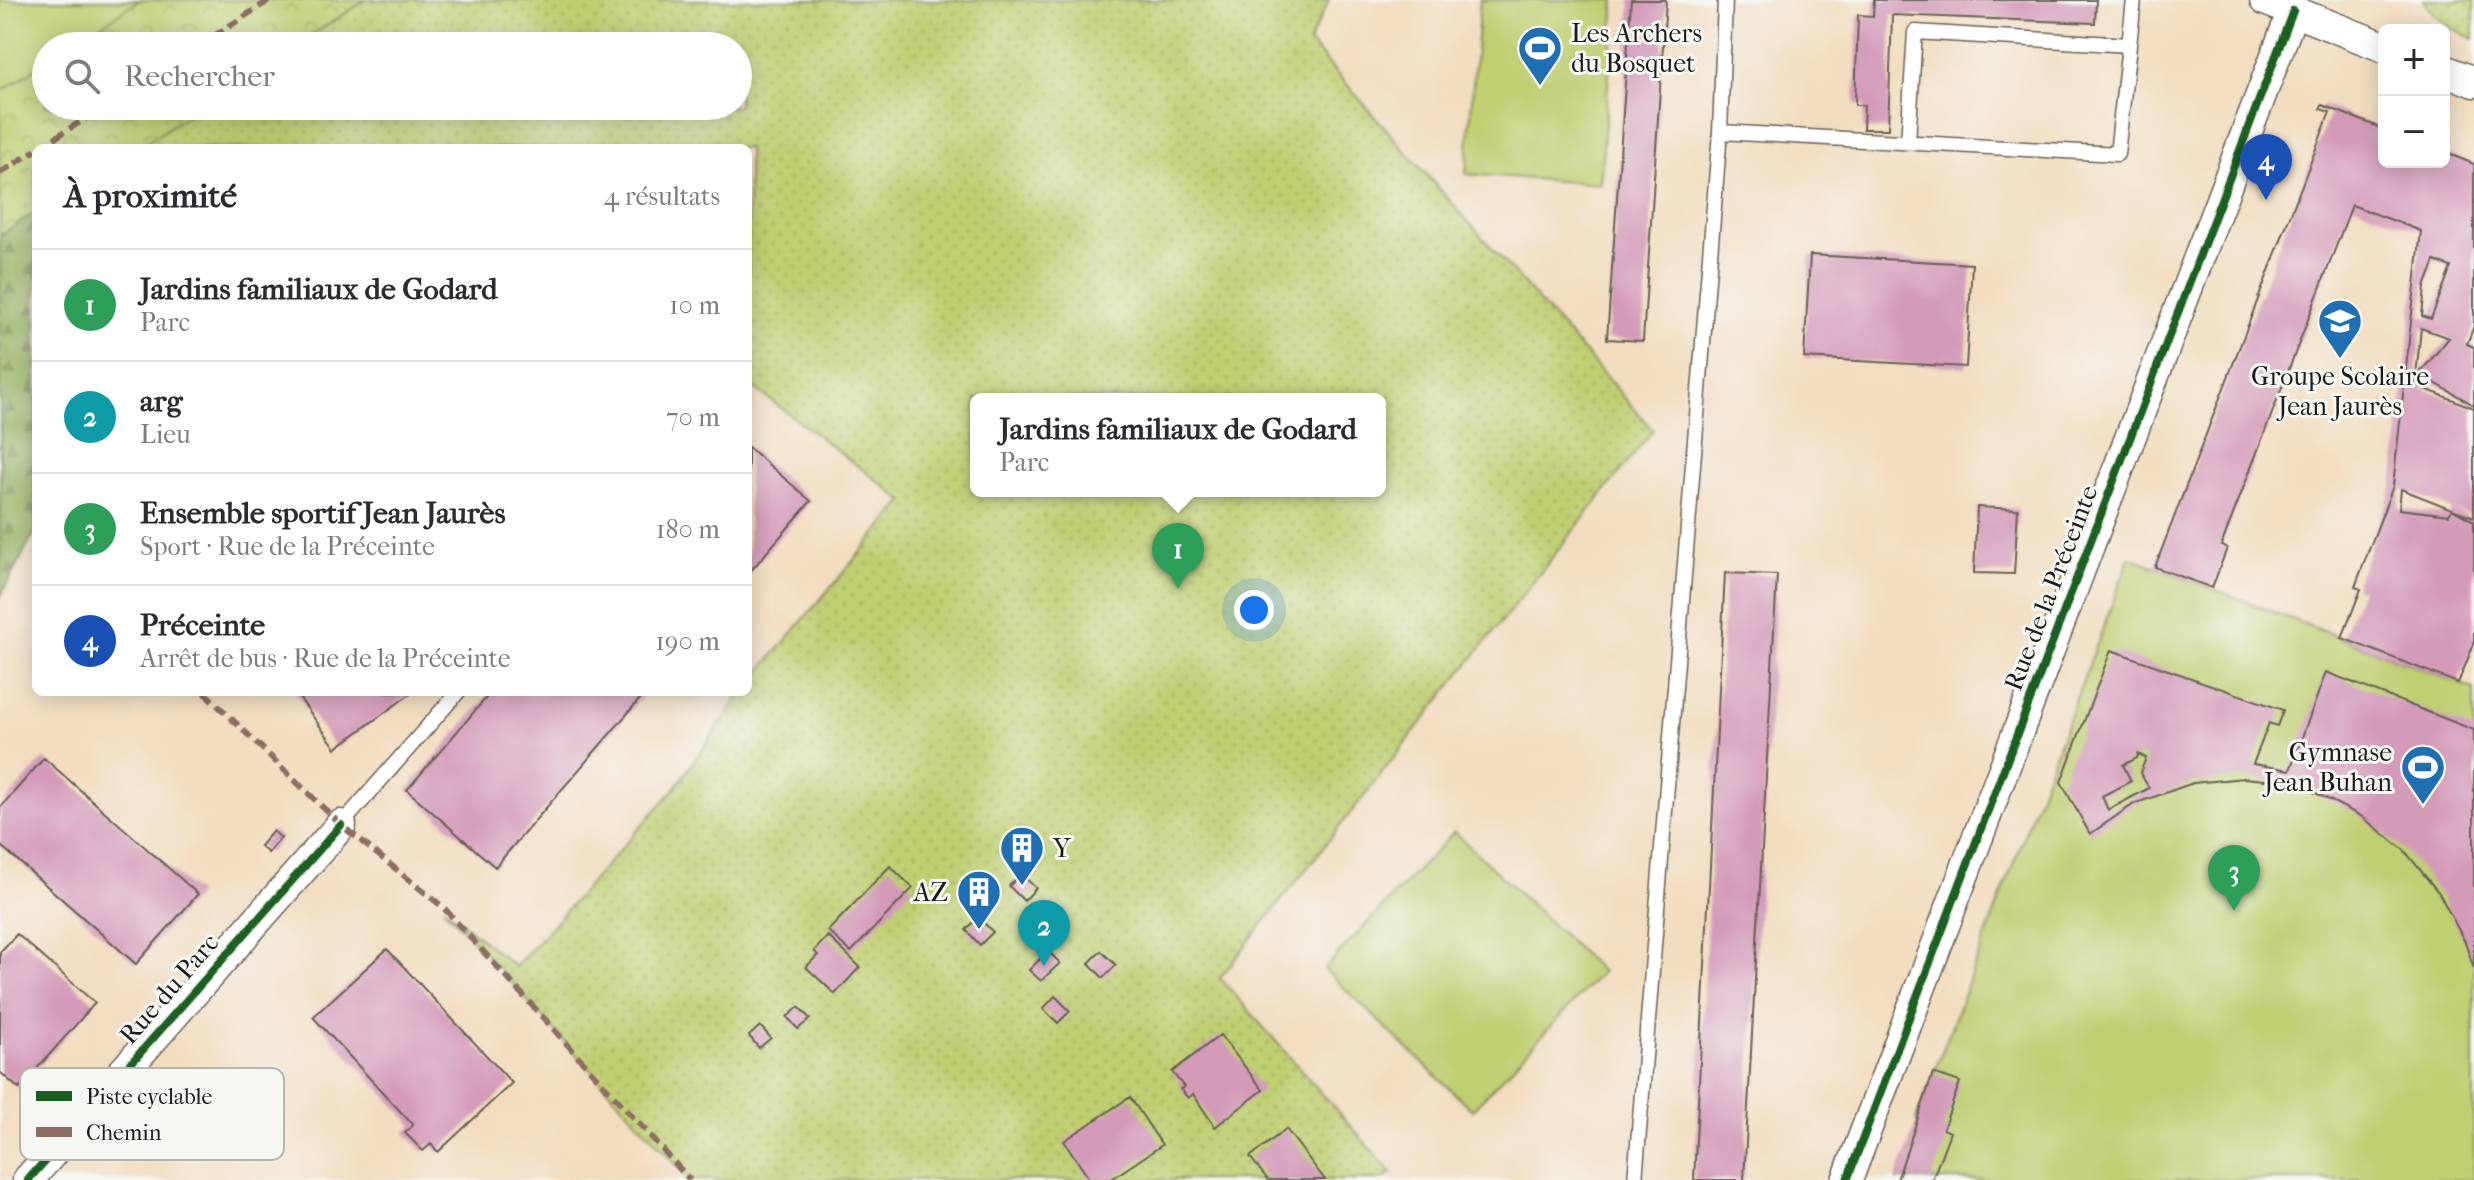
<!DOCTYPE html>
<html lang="fr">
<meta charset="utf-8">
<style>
:root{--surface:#fff;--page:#f2f2f3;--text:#2b2b33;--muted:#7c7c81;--line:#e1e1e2;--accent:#111827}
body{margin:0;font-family:"IM FELL French Canon",serif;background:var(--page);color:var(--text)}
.controls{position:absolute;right:24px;top:24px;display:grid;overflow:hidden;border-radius:12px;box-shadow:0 4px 20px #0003}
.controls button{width:72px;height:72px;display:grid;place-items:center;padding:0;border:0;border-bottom:2px solid var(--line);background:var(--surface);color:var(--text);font:40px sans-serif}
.you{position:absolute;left:1254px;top:610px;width:28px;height:28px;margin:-20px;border:6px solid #fff;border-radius:50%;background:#1a73e8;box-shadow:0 0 0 12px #1a73e833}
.badge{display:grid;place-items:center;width:52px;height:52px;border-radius:50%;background:var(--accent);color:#fff;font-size:26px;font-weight:700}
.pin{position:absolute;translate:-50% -66px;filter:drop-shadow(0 2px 4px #0008)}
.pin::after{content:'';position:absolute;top:42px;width:28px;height:24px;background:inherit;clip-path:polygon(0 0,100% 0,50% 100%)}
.popup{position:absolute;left:970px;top:393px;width:416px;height:104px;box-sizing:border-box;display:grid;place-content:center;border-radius:12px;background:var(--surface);filter:drop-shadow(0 2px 6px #0005);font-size:26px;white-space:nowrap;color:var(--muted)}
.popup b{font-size:30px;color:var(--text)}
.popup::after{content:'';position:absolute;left:50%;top:100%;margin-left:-16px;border:16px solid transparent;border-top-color:var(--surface)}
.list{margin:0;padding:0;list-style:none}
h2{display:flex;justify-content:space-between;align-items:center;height:104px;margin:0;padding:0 32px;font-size:34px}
h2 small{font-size:26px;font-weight:400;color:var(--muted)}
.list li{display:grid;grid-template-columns:52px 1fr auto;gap:24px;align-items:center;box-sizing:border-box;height:112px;padding:0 32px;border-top:2px solid var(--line)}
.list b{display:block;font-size:30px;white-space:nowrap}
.list p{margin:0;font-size:26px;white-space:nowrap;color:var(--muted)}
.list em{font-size:26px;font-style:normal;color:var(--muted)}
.icon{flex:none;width:44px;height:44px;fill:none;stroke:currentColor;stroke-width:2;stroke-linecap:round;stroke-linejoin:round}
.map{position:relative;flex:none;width:2474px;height:1180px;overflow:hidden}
.search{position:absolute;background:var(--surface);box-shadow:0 4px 20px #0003;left:32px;top:32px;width:720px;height:88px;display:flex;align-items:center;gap:20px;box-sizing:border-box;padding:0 28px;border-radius:44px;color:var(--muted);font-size:30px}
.panel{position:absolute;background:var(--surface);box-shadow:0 4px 20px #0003;left:32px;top:144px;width:720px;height:552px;border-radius:12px}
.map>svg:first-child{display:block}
.grass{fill:#bfcf72;stroke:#6e7647;stroke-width:2}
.forest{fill:url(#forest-firs);stroke:#5a6740;stroke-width:2}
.park{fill:url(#park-crowns);stroke:#6e7647;stroke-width:2}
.garden{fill:url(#garden-dots);stroke:#6e7647;stroke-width:2;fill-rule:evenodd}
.building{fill:#d49bb9;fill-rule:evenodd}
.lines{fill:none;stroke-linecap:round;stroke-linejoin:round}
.lane-casing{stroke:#676055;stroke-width:17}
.street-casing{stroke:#676055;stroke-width:33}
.lane{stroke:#fff;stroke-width:14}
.street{stroke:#fff;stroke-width:30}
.quiet{stroke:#8d6e63;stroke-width:6;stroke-dasharray:12 6;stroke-linecap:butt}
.cycleway-casing{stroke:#f6f6f2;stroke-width:13}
.cycleway{stroke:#1b5e20;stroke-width:8}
.labels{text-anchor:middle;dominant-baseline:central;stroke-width:6;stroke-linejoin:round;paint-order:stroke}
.poi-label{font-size:26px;fill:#1c1c1c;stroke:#f6f6f2;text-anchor:start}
.street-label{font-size:26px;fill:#1c1c1c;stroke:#f6f6f2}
.key{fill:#f6f6f2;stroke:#b5b5b2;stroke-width:2}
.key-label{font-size:22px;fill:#1c1c1c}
</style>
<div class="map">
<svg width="2474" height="1180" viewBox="0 0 2474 1180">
<defs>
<pattern id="forest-firs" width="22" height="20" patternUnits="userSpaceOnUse" patternTransform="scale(2)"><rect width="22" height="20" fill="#97b264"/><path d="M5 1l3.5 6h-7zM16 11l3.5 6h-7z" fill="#7a9052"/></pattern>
<pattern id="park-crowns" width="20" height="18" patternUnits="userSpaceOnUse" patternTransform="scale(2)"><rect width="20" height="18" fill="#bfcf72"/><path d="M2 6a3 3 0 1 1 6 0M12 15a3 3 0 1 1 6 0" fill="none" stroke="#a4b162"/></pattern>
<pattern id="garden-dots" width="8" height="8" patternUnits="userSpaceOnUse" patternTransform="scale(2)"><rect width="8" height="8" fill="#bfcf72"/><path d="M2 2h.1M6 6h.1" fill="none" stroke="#a4b162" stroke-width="1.8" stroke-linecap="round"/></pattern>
</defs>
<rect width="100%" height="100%" fill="#f6f6f2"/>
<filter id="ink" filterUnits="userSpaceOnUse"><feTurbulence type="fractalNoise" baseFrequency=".0125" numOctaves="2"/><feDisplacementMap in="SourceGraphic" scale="16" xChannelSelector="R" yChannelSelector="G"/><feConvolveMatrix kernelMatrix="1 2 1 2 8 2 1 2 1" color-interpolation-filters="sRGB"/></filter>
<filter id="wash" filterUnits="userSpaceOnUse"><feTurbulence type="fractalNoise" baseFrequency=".006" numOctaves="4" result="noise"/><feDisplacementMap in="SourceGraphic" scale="32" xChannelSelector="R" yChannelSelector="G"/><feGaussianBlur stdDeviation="1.8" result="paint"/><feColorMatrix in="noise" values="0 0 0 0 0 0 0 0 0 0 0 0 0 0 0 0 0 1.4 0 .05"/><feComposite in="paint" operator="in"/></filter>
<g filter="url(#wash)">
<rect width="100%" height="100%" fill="#f2ddc0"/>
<!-- grass -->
<path class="grass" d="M0,0h140l-70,46h-24v16l-46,30z
M1480,0h135l-15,184 -134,-10z
M2130,557l344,132v491h-577l22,-58 -3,-2z
M1454,832l148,140 -130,138 -148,-141z"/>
<!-- forest -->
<path class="forest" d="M36,212v318l-36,67v-362z"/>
<!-- park -->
<path class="park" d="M140,0h226l-71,46h-225z
M46,62v44h156l-65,42h-101v64l-36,23v-143z"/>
<!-- garden -->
<path class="garden" d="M366,0h963l-20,42 344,388 -433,548 172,195 -12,7h-690l-247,-273 72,60 157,-175 71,-100h5v-7l6,-7 150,-177 -156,-118v-235h-611l65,-42h536v-60h-443zM976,399h404v92h-404z
M2423,0h51v39c-21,-9 -39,-20 -51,-39z"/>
<g id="blocks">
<!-- building -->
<path class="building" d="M1631,0h35l-23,341 -36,-2z
M1874,0h222l-1,23 -203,-8 -4,114h-25l1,-24h-9l3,-90 15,1z
M2322,105l62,24v33h60v-10l30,12v162l-7,18 7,3v58l-55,-31 30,-36 -28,-10 -6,57 59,23v109l-22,-8 22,12v123l-16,39 -116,-45 19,-49 -6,-2 38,-101 28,-255 -69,-26 -131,341 6,2 -15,40 -57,-21 175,-455 -10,-3zM2435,261l16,6 -20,52 -9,-3 3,-29zM2401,489l51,20 -3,6 -50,-6z
M1810,255l162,9 -6,103 -162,-9z
M748,447l63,54 -63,73z
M1977,507l41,2 -4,65 -40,-1z
M1725,573l52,2 -33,605h-50z
M2111,650l172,60 -6,16 -8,-3 -16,41 37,6 36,-98 148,58v239l-9,-27 -26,-49 -35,-43 -43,-34 -49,-25 -26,-9 -42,-4 -51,5 -59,21 -44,30 -29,-52zM2138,754l8,4 -6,15 9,15 -41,22 -6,-14 29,-15 -8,-16 14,-7z
M295,692h118l-77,56z
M491,692h155l-151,175 -88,-77z
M44,758l154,136 -62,70 -136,-119v-37z
M273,831l8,7 -13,15 -8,-7z
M890,866l23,22 -62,64 -23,-21z
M1021,874l15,14 -12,13 -15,-15z
M978,917l15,15 -13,13 -14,-15z
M17,934l78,69 -76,86 -19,-17v-120z
M828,936l32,31 -25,27 -29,-27 12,-12 -4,-4z
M387,949l125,134 -74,69 -7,-8 -8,7 -18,-18 8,-8 -100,-108z
M1048,951l12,12 -19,18 -12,-11z
M1101,951l15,14 -13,13 -14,-15z
M1055,996l15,15 -12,12 -15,-14z
M799,1007l11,12 -12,10 -11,-12z
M760,1026l11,12 -12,10 -10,-12z
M1220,1035l43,55 -48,37 -22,-33 -5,4 -8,-9 4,-2 -12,-15z
M1933,1073l27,9 -17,47 7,3 -18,48h-35z
M1130,1097l32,48 -52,35h-20l-26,-39z
M1286,1129l39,51h-57l-18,-23z"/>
</g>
</g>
<g filter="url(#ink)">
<use href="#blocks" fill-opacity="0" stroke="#676055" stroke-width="2"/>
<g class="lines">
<!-- lane casing -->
<g class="lane-casing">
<path id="lane" d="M1720,132l397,22 17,-154
M1908,142l7,-110 214,13
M341,825l117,-133
M1635,1180l85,-1048 5,-132"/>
</g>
<!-- street casing -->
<g class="street-casing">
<path id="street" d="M2265,0l119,47
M2444,70l30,12
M28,1180l313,-355
M1847,1180l446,-1169"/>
</g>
<!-- lane -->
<use href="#lane" class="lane"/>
<!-- street -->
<use href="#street" class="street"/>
<!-- quiet -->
<path class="quiet" d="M198,46l72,-46
M39,148l66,-42
M0,173l36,-23
M204,692l137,133 102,82 247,273"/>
<!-- cycleway casing -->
<g class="cycleway-casing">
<path id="cycleway" d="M28,1180l313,-355
M1847,1180l446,-1169"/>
</g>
<!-- cycleway -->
<use href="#cycleway" class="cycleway"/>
</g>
</g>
<!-- icons -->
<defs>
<g id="stadium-pin" transform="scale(2.3)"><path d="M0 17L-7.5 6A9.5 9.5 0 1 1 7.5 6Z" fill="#1f6fb2" stroke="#f6f6f2"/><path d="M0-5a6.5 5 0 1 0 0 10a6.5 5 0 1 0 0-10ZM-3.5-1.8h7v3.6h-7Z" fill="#fff"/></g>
<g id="school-pin" transform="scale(2.3)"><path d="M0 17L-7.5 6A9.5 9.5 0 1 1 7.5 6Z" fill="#1f6fb2" stroke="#f6f6f2"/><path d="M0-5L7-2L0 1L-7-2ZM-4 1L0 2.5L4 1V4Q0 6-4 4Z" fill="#fff"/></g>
<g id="building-pin" transform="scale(2.3)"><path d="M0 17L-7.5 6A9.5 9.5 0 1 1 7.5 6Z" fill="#1f6fb2" stroke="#f6f6f2"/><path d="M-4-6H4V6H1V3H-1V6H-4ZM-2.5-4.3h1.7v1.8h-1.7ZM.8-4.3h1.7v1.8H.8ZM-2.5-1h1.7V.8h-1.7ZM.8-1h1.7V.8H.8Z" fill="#fff"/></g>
</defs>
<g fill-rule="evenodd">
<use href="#stadium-pin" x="1540" y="48"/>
<use href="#school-pin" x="2340" y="321"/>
<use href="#stadium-pin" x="2423" y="767"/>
<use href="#building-pin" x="1022" y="848"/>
<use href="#building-pin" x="979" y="892"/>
</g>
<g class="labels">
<!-- poi labels -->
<g class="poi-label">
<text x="1571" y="33">Les Archers<tspan x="1571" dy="30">du Bosquet</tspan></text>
<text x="2340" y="376" text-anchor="middle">Groupe Scolaire<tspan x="2340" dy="30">Jean Jaurès</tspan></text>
<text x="2392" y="752" text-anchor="end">Gymnase<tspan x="2392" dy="30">Jean Buhan</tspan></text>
<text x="1053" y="848">Y</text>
<text x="948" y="892" text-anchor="end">AZ</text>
</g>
<!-- street labels -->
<g class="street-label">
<text transform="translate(2051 588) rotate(-69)">Rue de la Préceinte</text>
<text transform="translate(169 989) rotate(-49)">Rue du Parc</text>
</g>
</g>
<!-- legend -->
<rect x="20" y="1068" width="264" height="92" rx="12" class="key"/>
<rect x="36" y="1091" width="36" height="10" fill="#1b5e20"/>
<rect x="36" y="1127" width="36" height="10" fill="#8d6e63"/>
<g class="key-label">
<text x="86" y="1104">Piste cyclable</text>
<text x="86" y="1140">Chemin</text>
</g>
</svg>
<div class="controls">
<button>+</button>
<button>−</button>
</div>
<div class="you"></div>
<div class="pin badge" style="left:1178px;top:589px;background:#2e9e5b">1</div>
<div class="popup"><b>Jardins familiaux de Godard</b>Parc</div>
<div class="pin badge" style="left:1044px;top:966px;background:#0f9aa8">2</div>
<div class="pin badge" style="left:2234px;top:911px;background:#2e9e5b">3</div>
<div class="pin badge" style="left:2266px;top:200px;background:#1a4fb4">4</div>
<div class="search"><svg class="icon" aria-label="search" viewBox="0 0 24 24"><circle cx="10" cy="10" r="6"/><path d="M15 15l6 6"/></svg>Rechercher</div>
<section class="panel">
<h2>À proximité<small>4 résultats</small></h2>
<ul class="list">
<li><span class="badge" style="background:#2e9e5b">1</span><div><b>Jardins familiaux de Godard</b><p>Parc</p></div><em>10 m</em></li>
<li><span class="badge" style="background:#0f9aa8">2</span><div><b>arg</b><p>Lieu</p></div><em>70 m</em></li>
<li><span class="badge" style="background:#2e9e5b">3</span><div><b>Ensemble sportif Jean Jaurès</b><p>Sport · Rue de la Préceinte</p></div><em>180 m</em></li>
<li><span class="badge" style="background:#1a4fb4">4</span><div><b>Préceinte</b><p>Arrêt de bus · Rue de la Préceinte</p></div><em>190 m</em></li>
</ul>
</section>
</div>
